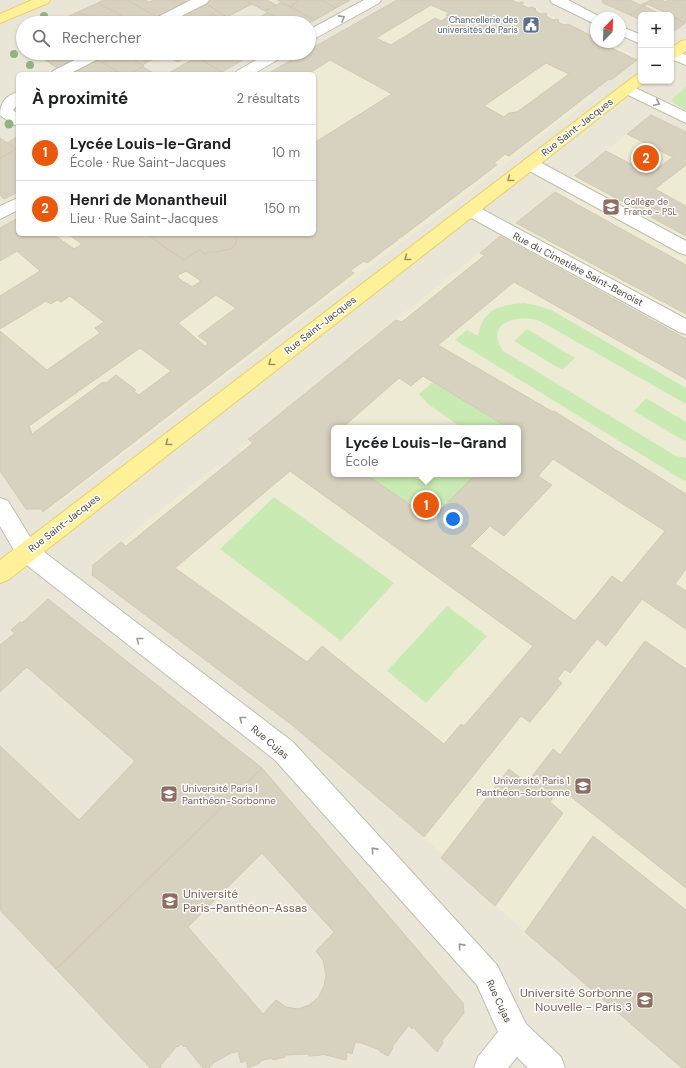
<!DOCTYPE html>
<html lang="fr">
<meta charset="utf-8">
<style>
:root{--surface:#fff;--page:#f2f2f2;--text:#202124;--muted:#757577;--line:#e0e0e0;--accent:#ea580c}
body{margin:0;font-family:"DM Sans",sans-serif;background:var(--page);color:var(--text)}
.controls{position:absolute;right:12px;top:12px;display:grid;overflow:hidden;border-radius:6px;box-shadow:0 1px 3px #0004}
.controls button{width:36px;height:36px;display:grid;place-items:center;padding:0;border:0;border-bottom:1px solid var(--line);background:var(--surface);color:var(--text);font:20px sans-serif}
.compass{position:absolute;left:590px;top:12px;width:36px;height:36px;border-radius:50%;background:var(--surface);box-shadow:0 1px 3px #0004;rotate:23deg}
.you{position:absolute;left:453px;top:519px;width:14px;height:14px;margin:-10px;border:3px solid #fff;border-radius:50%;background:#1a73e8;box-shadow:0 0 0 6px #1a73e833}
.badge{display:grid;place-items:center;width:26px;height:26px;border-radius:50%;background:var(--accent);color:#fff;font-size:13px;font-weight:700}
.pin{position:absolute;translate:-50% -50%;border:2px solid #fff;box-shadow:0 1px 4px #0006}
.popup{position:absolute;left:331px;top:425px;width:190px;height:52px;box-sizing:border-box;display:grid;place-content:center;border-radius:6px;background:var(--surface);filter:drop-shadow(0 1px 3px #0005);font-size:13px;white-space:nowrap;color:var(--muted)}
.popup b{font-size:15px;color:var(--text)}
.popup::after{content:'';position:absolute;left:50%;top:100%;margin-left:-8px;border:8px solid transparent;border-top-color:var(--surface)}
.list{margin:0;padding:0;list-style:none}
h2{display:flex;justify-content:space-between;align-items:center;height:52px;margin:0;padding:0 16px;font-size:17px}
h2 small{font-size:13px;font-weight:400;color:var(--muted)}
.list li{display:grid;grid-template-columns:26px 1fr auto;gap:12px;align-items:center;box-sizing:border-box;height:56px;padding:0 16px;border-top:1px solid var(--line)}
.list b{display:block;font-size:15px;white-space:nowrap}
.list p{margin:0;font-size:13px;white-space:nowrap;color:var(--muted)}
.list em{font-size:13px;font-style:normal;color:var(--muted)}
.icon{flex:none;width:22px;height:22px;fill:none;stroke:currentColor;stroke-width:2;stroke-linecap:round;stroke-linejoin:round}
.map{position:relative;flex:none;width:686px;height:1068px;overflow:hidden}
.search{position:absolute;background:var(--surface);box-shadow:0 1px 3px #0004;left:16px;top:16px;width:300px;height:44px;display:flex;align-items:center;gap:10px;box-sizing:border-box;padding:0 14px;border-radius:22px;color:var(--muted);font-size:15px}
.panel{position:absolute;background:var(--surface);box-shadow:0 1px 3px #0004;left:16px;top:72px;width:300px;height:164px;border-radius:6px}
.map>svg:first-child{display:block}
.residential{fill:#e9e6d8;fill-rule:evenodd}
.education{fill:#eeebd4;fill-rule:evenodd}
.green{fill:#c9eab3}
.building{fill:#d7d1bf;stroke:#d2cab2;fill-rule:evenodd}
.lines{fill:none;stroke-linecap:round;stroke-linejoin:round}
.minor-casing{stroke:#c1bdac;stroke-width:2}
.major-casing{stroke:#e6d268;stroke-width:2}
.minor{fill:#fff;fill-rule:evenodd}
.major{fill:#fff19a;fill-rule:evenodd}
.tree{fill:#90b380}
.oneway{stroke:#9b9992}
.oneway2{stroke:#9b9264}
.labels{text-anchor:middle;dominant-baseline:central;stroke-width:3;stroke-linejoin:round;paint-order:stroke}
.far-service-label{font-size:9px;fill:#4e5e75;stroke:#fff;text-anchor:end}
.far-education-label{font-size:9px;fill:#785e54;stroke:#fff;text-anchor:start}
.street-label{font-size:10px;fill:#4a4538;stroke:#fff}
.education-label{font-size:10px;fill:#785e54;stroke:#fff;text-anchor:end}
.near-education-label{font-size:12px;fill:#785e54;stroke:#fff;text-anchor:start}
</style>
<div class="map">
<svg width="686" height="1068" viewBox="0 0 686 1068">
<rect width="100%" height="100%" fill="#f5f4ea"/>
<!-- residential -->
<path class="residential" d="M0,0h686v1068h-686zM641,15h30v66h-30zM596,18h24v24h-24zM23,23h286v30h-286zM18,74h296v160h-296zM334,428h184v46h-184z"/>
<!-- education -->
<path class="education" d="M397,0h122l77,37v5h11l28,14 2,2 -26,22 -2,-1 -20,15 5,3 -546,414 -5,1 -2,-3h-15l-26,-38v-243l18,6h296v-160h-47l37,-21h5v-3z
M651,115l35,17v186l-173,-92z
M500,236l186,103v729h-4l-241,-210 3,-3 -152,-130 -199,-150v-10l124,-100 5,3 20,-16 -5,-3 11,-10zM334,428h184v46h-184z"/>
<!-- green -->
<path class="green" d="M686,87v23l-12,-7 -2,-4z
M524,303l15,3 14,5 133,77v16l-146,-83c-22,-7 -57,1 -37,30l173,105 10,2v24l-231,-142 12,-10 11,6c4,-27 22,-31 46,-33z
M527,329l48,29 -13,12 -48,-29z
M433,382l76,46h-47l-34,-24 -9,-10z
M646,398l40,24v20l-52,-31z
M365,474h55c16,10 33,-8 52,4l-41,41z
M274,497l120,86 -53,58 -121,-92z
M447,606l40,30 -61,67 -39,-32z"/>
<!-- building -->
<path class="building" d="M103,0h24l30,17 -11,6h-12l-36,-20z
M127,0h18l4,2 4,-1 -1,-1 37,1 -32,16z
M211,0h33l8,4 -25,13 -22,-14z
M244,0h23l9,5 -11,6z
M277,0h22l-9,7z
M299,0h21l16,8 -21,12 -25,-13z
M320,0h30l-14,8z
M397,0h115l6,3 3,-1 3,1 -2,2 7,3 3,-1 4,2 -2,1 7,4 3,-1 3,1 -1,2 7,4 3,-1 3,1 -1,2 4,2 3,1 3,-1 28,14 -2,1 2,3h3l38,18 -26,20 -2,-1 -100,77 -4,-2 -11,9 3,2 -130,98 -3,-2 -14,10 4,2 -311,239 -2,-3h-15l-26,-38v-140l47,39 53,-37 -5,-5 9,-6 -34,-26 -9,6 -4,-2 -6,4 -5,-3 -46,28v-33l40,-25 -23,-20 -17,10v-33l18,-10v16h35l21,15 8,-5 -14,-10h79l36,26 17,-10 5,4 4,-2h7l14,-3 6,-5v-10h78v-91l78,-49 -62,-34 -22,14h-41l37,-21h5v-3zM431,5l18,8 -3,2 3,1 -8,5 -6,-3 -44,27 -15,-7zM546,63l23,11 -52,38 -8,1 -5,4 -20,-11zM186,271l15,10 -9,6 -14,-9v-3zM216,295l20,13 -38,28 10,7 -3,3 -27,-23zM140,348l31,23 -32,24 -5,-3 2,-2 -20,-15 -10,8 -3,-1 -71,52 -3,-8z
M602,0h27l12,5 3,-2 3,1 -17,11 -27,-12z
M651,0h11l3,2 3,-2h18v22l-1,1 -14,-8 -26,-12z
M282,2l8,5 25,13 -6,3h-22l-22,-12z
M98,3l20,10 16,10h-33l-5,-4 -18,-7z
M205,3l22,14 -4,3 -10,-6 -14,7 4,2h-37z
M644,6l16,8 3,-2 6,3h-28v5l-11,-5z
M78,12l18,7 5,4h-32l-7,-4z
M267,13l20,10h-39z
M213,14l10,6 4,-3 11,6h-35l-4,-2z
M671,16l14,7 -9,7h-5z
M34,53h52l-29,15z
M107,53h16l21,13 -15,8h-7l-26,-15z
M123,53h67l2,1 -14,8 -15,-8 -21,11z
M190,53h65l-33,19z
M197,57l25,15 -4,2h-51z
M96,59l26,15h-54z
M143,67l12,7h-26z
M651,115l35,17v33l-31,24 31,17v30l-111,-60 31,-25 44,23 23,-17 -46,-23z
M17,137l1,1v10l-2,1 -9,-6z
M0,138l16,11 -16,9z
M16,149l2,2v41l-14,7 -4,-4v-37z
M555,192l131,73v49l-170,-91z
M147,234h89l1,4 -1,6 -6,5 -14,3h-7l-4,2 -5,-4 -17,10z
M500,236l186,103v40l-172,-97 -76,63 115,67 1,-1 132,83v75l-11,15 11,7v38l-44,-30 -36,47 -9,-7 -27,34 -5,-4 -8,10 5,4 -32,39 -9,-6 -97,121 -132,-112 -200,-150 1,-10 28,-23 5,4 127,-103 -5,-4 2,-1 146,-118 6,2 83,-67 -5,-2zM423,376l86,52h9v46h-42l-45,45 -66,-45h-31v-46h8l57,-50 12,8zM553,459l112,72 -43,52 -10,-7 -37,45 -105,-75 20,-20 14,10 48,-51 -14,-9zM290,471l243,175 -69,80 -3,-2 -17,20 -122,-98 -15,16 -132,-94z
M48,599l214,169 -206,201 -56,-59v-164l79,74 56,-59 -108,-94 -27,25v-47l15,-12 -4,-3 9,-8 2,1z
M645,641l41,28v219l-126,-100 -10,14 13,11 -68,93 -54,-48 68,-89 18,14 26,-34 7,6z
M262,768l201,235 1,10 -22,28 1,2 -6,9 -24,-25 -1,2 -3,-4 -17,22 1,1 -5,8 -9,-5 1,-1 -21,-8v1l-4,-1 -3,12 -5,-2 -1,8 -24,-6v1l-13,1v-2l-24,1v2l-12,3 -1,-2 -12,3v2l-12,5 -2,-8 -5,3 -3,-12 -5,2v-1l-20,11 -4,5h-6l-18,-22 -1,1 -3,-3 -3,3 -1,-1 -16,19 -1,3h-10l-94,-99zM262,853l72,79 -18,19 7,9 3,15 -2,11 -6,12 -9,7 -11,4 -12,-2 -10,-7 -13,14 -75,-87z
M593,836l93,74v158h-4l-157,-136z"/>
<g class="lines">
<!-- minor casing -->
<g class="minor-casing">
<path id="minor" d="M191,0h18l-2,3 -39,20h-18l2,-3z
M364,0h17l-2,3 -65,36 -5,1v-10z
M550,0h18l34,18h-6v5l-5,-1 -39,-19z
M620,26l21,9v9l-21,-9z
M671,50l15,5v10l-15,-6z
M88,53h18l-2,3 -35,18h-18l2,-3z
M268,53h18l-2,3 -31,18h-18l2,-3z
M627,84l59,28v11l-64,-31 -3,-3 3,-3z
M18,92v12l-5,6 5,4v12l-6,-2 -12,-9c0,-12 6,-20 18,-23z
M530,159l6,1 150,81v14l-6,-2 -156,-85 -2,-4 2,-4z
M18,198v12l-18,9v-13z
M470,204l6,2 210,113v15l-7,-2 -215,-118 -2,-4 2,-4z
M0,498l8,3 27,44 258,197 204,223 29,59 35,33 4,11h-37l-11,-11 -9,11h-34l4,-11 20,-25 -21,-47 -202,-225 -256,-201 -19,-33z"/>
</g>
<!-- major casing -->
<g class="major-casing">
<path id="major" d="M32,0h18l-2,3 -48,20v-9z
M686,40v11l-10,7 -5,1v-11l10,-7z
M641,74v7h5l-638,499 -8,3v-23l636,-485z"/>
</g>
<!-- minor -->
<use href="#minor" class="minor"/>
<!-- major -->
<use href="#major" class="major"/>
</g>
<!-- trees -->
<g class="tree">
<circle cx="44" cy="16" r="4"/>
<circle cx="14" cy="54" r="4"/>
<circle cx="30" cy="65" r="4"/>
<circle cx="9" cy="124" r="4.5"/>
</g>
<!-- one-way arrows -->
<defs><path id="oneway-chevron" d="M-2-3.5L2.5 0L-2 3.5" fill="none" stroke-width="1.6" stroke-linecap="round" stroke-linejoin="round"/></defs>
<g class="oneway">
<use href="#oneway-chevron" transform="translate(342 18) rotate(-29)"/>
<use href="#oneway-chevron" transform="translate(657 103) rotate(25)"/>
<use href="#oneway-chevron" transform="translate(139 640) rotate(-142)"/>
<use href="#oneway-chevron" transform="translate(242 719) rotate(-142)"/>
<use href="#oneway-chevron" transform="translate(374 850) rotate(-132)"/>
<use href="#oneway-chevron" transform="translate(461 946) rotate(-132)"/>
</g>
<g class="oneway2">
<use href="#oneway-chevron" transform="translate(510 179) rotate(142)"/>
<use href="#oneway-chevron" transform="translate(407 258) rotate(142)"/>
<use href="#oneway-chevron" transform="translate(271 363) rotate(142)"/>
<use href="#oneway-chevron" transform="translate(168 443) rotate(142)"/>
</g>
<!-- icons -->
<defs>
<g id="civic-square" transform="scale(0.9)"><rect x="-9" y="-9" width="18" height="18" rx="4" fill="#5c6f8a" stroke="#fff"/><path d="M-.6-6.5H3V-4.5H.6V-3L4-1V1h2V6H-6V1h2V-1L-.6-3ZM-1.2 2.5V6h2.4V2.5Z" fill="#fff"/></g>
<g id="university-square" transform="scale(0.9)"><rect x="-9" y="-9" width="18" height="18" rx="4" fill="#8d6e63" stroke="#fff"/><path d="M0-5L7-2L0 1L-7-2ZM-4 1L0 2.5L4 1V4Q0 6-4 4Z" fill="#fff"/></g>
</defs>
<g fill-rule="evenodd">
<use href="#civic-square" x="531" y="25"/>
<use href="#university-square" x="611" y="207"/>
<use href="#university-square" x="583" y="786"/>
<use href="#university-square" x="169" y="794"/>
<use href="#university-square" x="170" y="901"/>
<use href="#university-square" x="645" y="1000"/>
</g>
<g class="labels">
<!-- far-service labels -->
<g class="far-service-label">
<text x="518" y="20">Chancellerie des<tspan x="518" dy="10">universités de Paris</tspan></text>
</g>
<!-- far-education labels -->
<g class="far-education-label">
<text x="624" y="202">Collège de<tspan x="624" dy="10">France - PSL</tspan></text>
</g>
<!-- street labels -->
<g class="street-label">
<text transform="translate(577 127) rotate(-38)">Rue Saint-Jacques</text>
<text transform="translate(578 269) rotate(28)">Rue du Cimetière Saint-Benoist</text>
<text transform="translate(320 325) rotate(-38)">Rue Saint-Jacques</text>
<text transform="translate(64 523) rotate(-38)">Rue Saint-Jacques</text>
<text transform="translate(270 742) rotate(40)">Rue Cujas</text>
<text transform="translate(499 1001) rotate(65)">Rue Cujas</text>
</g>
<!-- education labels -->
<g class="education-label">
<text x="570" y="780">Université Paris 1<tspan x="570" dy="12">Panthéon-Sorbonne</tspan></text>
<text x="182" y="788" text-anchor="start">Université Paris I<tspan x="182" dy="12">Panthéon-Sorbonne</tspan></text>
</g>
<!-- near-education labels -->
<g class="near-education-label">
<text x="183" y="894">Université<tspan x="183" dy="14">Paris-Panthéon-Assas</tspan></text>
<text x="632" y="993" text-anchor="end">Université Sorbonne<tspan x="632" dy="14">Nouvelle - Paris 3</tspan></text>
</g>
</g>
</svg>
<div class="controls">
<button>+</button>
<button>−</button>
</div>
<svg class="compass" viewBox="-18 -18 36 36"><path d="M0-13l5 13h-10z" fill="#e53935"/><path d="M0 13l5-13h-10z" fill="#757577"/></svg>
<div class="you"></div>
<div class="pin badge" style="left:426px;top:505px">1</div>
<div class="popup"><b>Lycée Louis-le-Grand</b>École</div>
<div class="pin badge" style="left:646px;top:158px">2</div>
<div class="search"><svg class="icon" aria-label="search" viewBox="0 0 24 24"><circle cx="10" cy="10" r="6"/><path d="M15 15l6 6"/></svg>Rechercher</div>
<section class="panel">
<h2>À proximité<small>2 résultats</small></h2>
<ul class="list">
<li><span class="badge">1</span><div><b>Lycée Louis-le-Grand</b><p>École · Rue Saint-Jacques</p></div><em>10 m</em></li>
<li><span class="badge">2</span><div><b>Henri de Monantheuil</b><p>Lieu · Rue Saint-Jacques</p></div><em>150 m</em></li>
</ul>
</section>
</div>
